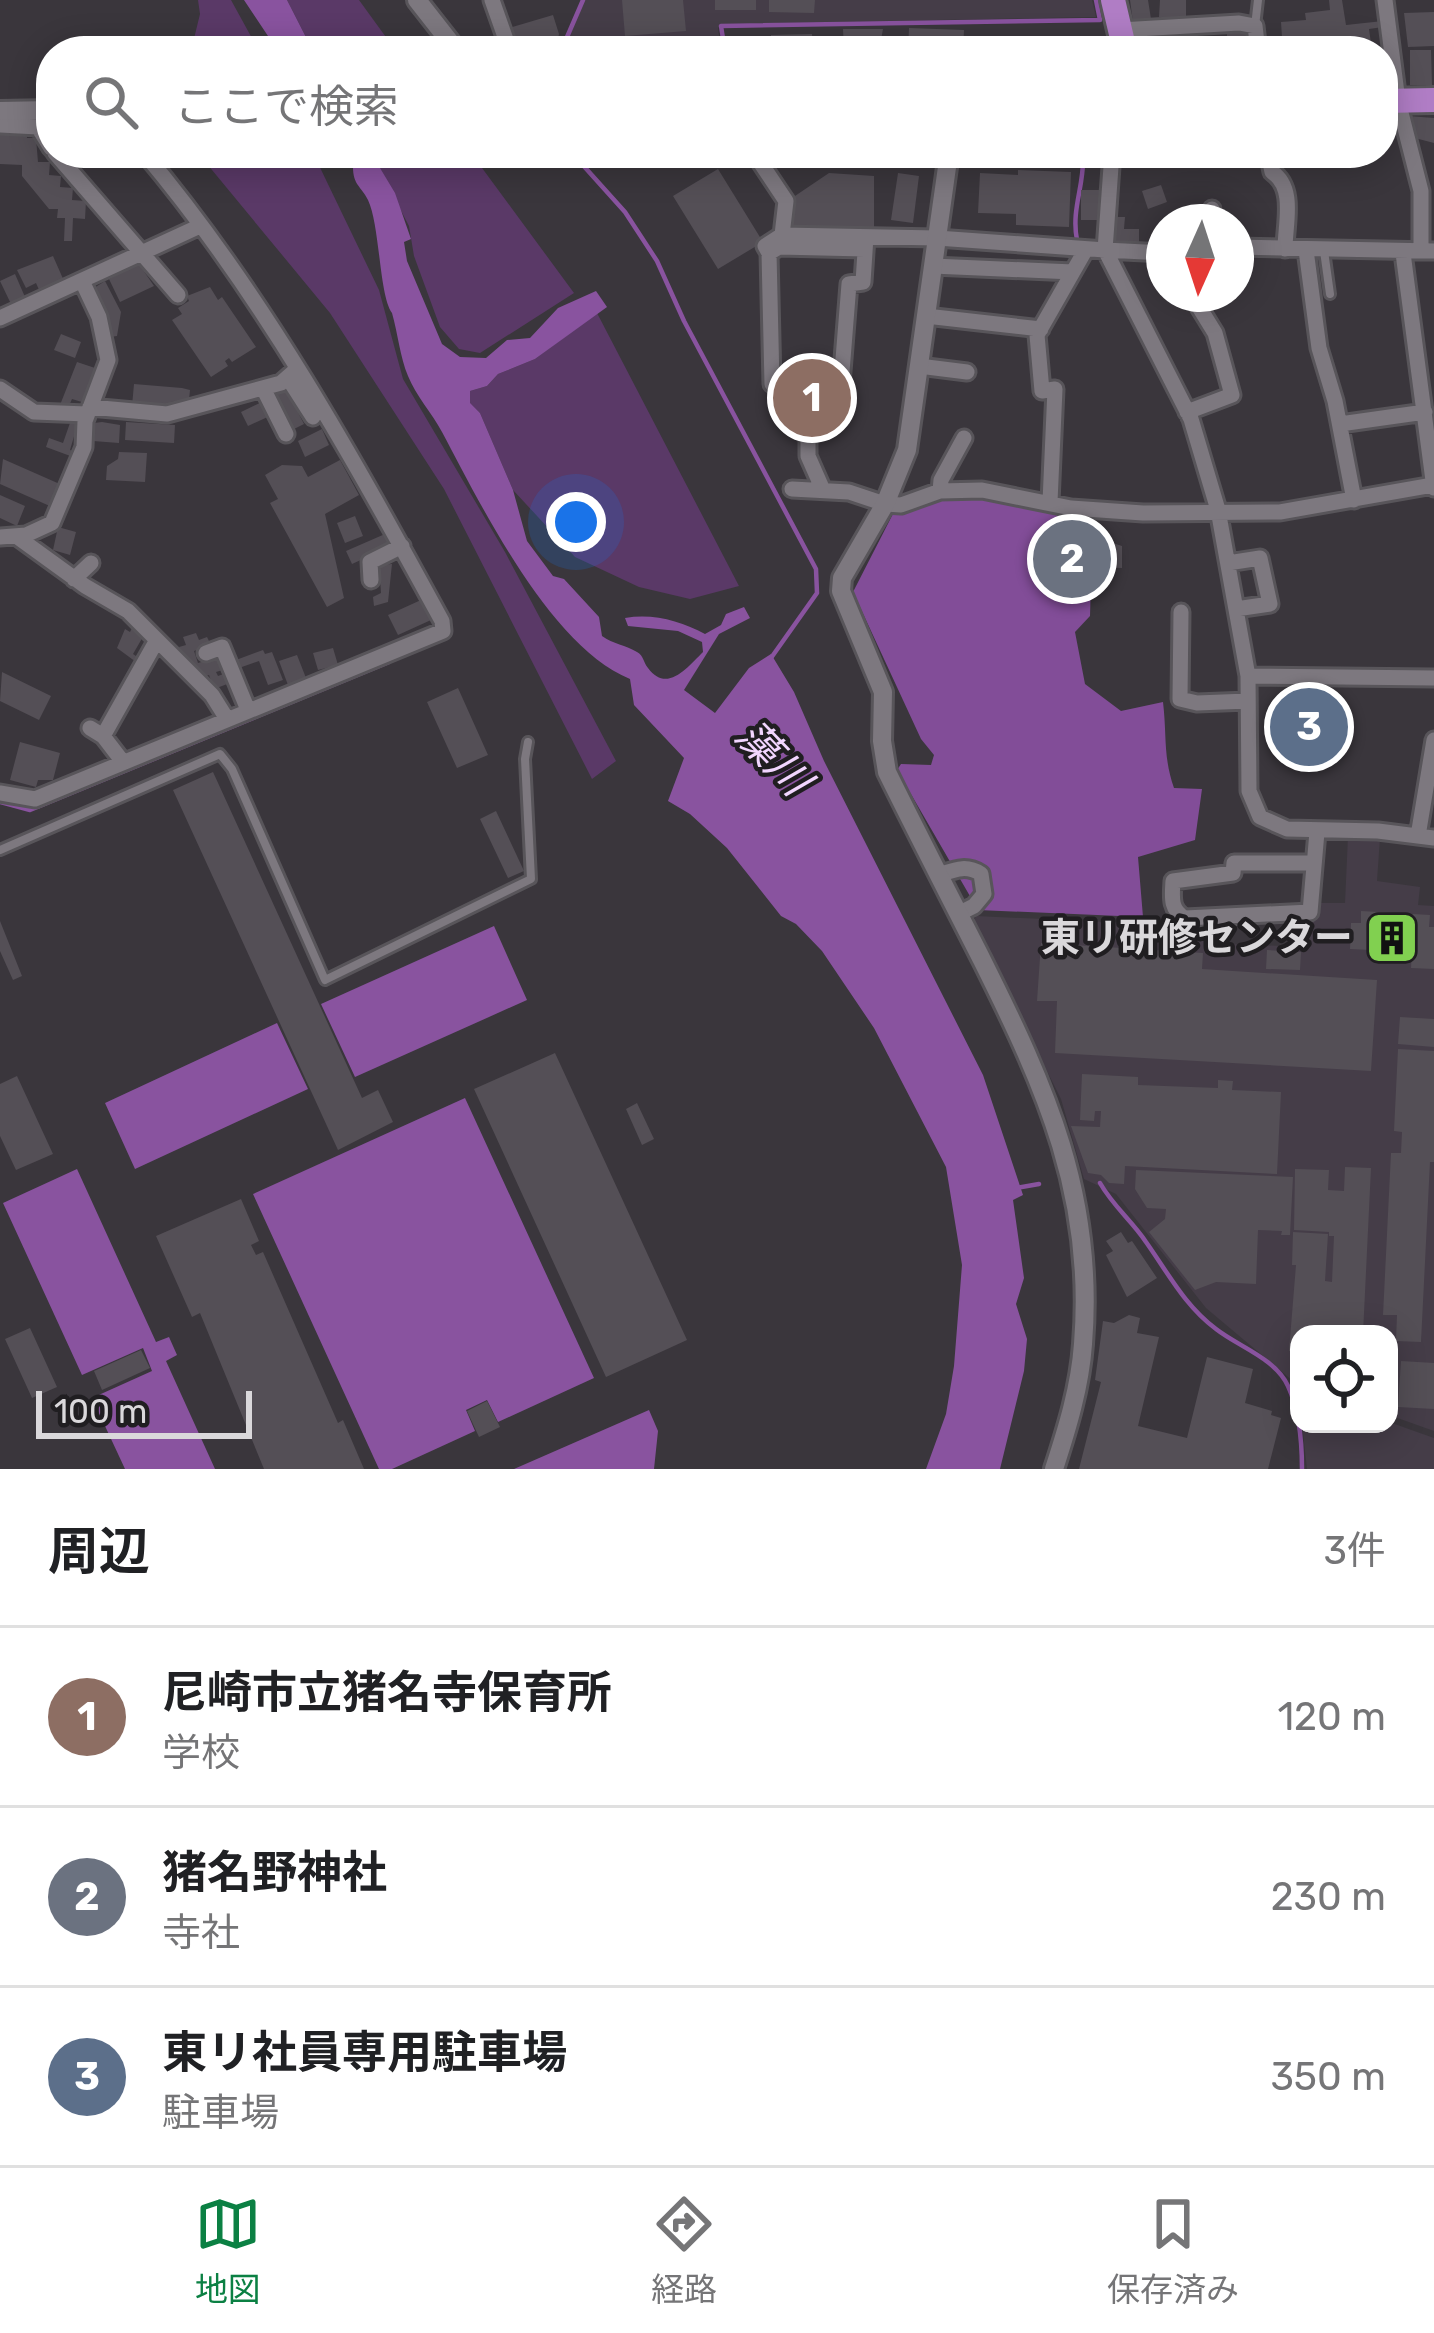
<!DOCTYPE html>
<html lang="ja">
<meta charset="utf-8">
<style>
:root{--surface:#fff;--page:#f2f2f2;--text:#202124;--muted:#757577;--line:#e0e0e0;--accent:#0b8043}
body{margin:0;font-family:Rubik,"Noto Sans JP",sans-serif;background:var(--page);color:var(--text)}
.controls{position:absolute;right:36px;bottom:36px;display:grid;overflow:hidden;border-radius:24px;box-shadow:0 6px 30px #0003}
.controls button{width:108px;height:108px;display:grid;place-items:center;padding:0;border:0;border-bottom:3px solid var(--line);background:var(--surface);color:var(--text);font:60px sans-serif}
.compass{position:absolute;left:1146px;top:204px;width:108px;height:108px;border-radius:50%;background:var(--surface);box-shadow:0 6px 30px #0003;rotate:183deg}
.scale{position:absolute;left:36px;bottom:30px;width:216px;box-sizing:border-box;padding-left:12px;border:6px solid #dad8db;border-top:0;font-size:33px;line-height:42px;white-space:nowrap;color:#dad8db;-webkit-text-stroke:9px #201e21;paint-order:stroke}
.you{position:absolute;left:576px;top:522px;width:42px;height:42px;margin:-30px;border:9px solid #fff;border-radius:50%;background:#1a73e8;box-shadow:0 0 0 18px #1a73e833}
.badge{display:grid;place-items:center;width:78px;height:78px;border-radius:50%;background:var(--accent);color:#fff;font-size:39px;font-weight:700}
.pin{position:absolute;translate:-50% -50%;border:6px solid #fff;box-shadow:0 3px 12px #0006}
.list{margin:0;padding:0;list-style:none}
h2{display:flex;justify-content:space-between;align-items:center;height:156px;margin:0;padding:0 48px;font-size:51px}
h2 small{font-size:39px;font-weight:400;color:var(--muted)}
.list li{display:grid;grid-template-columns:78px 1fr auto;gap:36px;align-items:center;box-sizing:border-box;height:180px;padding:0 48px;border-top:3px solid var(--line)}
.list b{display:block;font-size:45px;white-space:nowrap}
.list p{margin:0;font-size:39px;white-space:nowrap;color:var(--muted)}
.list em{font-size:39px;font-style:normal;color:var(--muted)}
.icon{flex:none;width:66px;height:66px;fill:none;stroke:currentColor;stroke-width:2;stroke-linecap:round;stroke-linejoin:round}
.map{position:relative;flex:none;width:1434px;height:1469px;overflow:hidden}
.search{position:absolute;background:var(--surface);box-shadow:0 6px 30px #0003;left:36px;right:36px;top:36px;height:132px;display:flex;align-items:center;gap:30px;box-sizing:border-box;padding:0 42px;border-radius:48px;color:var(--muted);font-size:45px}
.sheet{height:696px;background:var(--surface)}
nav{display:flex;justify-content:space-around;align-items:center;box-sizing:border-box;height:168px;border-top:3px solid var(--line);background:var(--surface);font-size:33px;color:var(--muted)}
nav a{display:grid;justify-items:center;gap:6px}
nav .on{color:var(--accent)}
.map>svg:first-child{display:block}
.built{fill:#453d48}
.green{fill:#5a3967}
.forest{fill:#824d98}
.water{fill:#89539f}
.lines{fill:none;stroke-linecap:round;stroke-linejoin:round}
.stream{stroke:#89539f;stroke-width:4.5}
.building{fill:#544f56}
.service-casing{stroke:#58555a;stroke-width:14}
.minor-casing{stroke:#58555a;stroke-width:21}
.tertiary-casing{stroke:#58555a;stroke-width:24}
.primary-casing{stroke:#58555a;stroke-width:30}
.service{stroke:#7d787f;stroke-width:8}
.minor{stroke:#7d787f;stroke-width:15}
.tertiary{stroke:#7d787f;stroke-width:18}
.primary{stroke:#b07dc5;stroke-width:24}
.labels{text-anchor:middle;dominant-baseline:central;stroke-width:9;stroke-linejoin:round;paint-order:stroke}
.poi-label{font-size:39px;font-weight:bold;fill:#dad8db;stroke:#201e21;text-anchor:end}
.water-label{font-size:42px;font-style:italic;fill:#f2d6ff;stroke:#201e21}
</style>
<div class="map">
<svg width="1434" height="1469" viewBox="0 0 1434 1469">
<rect width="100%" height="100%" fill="#3a363c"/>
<!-- built -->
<path class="built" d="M584,0h508l4,17 -374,7 -4,4 3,23h-161z
M1348,836l32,2 -3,43 43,6 -2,18 16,1v525l-45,-16v-81h-90v50l-5,-2 -88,-74 -90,-114 -32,-15 -23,-80 -88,-176 3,-7 200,9 13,8 40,2v9l78,3 8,-44h30z
M1389,1422l45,16v31h-127l-5,-45z"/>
<!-- green -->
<path class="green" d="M198,0h33l28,51h-68l9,-37z
M287,0h72l37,51h-83z
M198,153h115l66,137 24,89 102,173 111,209 -24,18 -148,-290 -114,-176z
M371,153h100l103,140 -94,60 -21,-4 -19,-22 -26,-71 -5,-30z
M597,313l142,273 -49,13 -51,-12 -64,-30 -62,-67 -33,-77 -10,-9v-13l17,-5 11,-12 37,-15z"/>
<!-- forest -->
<path class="forest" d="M948,492l145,23 -3,101 -15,16 10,52 36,27 42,-9c4,33 0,55 11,86l28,1 -7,51 -57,17 5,60 -165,-7 -81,-140 4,-6 30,1 3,-10 -13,-16 -68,-147 43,-84 35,-3z"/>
<!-- water -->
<path class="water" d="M244,0h43l26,51h-35z
M359,153h12l24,40 16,46 -7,3 3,19 35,83 18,13 26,1 21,-18 23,-2 28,-30 38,-17 11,16 -72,52 -37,15 -11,12 -17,5v12l10,10 33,77 14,51 26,35 11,3 35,38 3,19c11,8 24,9 35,16 7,4 6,10 11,16 19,26 40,-1 55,-16l-1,-10 -24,-11 -50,-5 -3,-8c28,-5 56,3 80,16l16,-9 5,-11 18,-7 6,11 -31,16 -35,56 31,23 34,-45 22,-14 23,38 30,69 159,314 40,120 -10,5 11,78 -8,26 11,35 -3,32 -24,98h-74l20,-55 8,-48 8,-101 -16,-98 -72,-139 -52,-77 -26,-27 -15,-8 -54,-68 -37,-34 -22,-13 16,-43 -50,-53 -4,-26c-80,-32 -149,-174 -188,-247 -10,-19 -26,-36 -34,-56 -8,-19 -10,-42 -16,-63 -13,-18 -12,-88 -24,-113 -7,-14 -15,-15 -15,-33l9,-8z
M494,926l33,74 -172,77 -34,-73z
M277,1023l31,66 -173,80 -30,-66z
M465,1098l129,280 -96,44 -11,-22 -21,10 9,21 -83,38h-13l-126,-275z
M77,1169l79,173 13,-5 8,18 -11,6 49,108h-90l-33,-71 60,-27 -9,-23 -61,27 -79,-172z
M649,1410l9,21 -4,38h-140z"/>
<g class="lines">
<!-- stream -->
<path class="stream" d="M561,51l22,-51
M725,51l-4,-25 379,-6 -4,-20
M572,153l53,59 32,49 27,60 132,248 1,24 -46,65
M1077,240c-6,-30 7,-54 6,-82
M0,802l30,8 359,-148
M1100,1183c13,23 32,38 46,59 22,31 39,64 70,87 23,18 59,29 72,57 11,24 14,57 14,83
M1016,1188l23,-4"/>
</g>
<!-- building -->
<path class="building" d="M622,0h61l3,31 -61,5z
M715,0h41v10h-41z
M769,0h46l-1,13 -45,-1z
M1130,0h18l3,19 -18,3z
M1160,0h26v17h-27z
M1329,0h13l4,25 37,-4v6l-14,2 3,21 -105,1 -2,-12 17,-2 -1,-15 25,-2 -1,-7 25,-3z
M1434,12v34l-26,1 -4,-34z
M553,15l6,19 -4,17h-39l-7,-23z
M909,28l55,2 -1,21h-55z
M843,29h40l-4,22h-35z
M1227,31l20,2 4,16h-30v-13l6,1z
M812,34l1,17h-42v-16z
M1191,38h26v13h-29z
M1410,50h21l1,35h-22z
M1408,116l26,2v25l-23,-6z
M0,132l27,1v5h9l2,24h12l-1,13 12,1 -1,11 13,1 -1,12 14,1 -1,18 -12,-1 -1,23h-8l1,-23h-8l1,-9h-9l-27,-33v-11l-22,-1z
M718,169l45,73 -45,27 -45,-73z
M1018,170l53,2 -2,55 -53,-2v-11l-38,-1 2,-40 38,2z
M829,173l45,3v54l-83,-2 1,-30z
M898,173l21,3 -6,47 -22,-3z
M1161,185l6,17 -19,7 -6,-18z
M1081,190h20l-4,30h-16z
M1113,217h12l-1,12h15v19l-27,-1z
M53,256l11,25 -24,11 -4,-9 -10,5 -9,-18z
M139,264l15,22 -34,16 -11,-23z
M15,274l10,23 -14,7 -11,-23z
M105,281l16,31 -4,24 -7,1 -5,-30 -11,-19z
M210,287l8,13 4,-3 34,50 -24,15 -3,-4 -4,3 3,5 -17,11 -39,-57 10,-6 -4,-6 11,-7 -2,-5z
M61,334l20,8 -6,16 -21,-8z
M77,362l21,7 -13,34 -13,-4 -4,9 -8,-3z
M134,384l48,4 8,2 -1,10 -18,2 -1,6 -38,-2z
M285,387l19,37 -16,8 -19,-38z
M266,400l6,15 -24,11 -7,-14z
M71,420l7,3 -8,27 6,2 -3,5 -27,-10 3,-9 14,5z
M102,422l18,3 -1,18 -26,-2 1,-18z
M126,422l49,3 -1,18 -49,-3z
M322,429l7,16 -24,12 -7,-16z
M119,452l28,1 -2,29 -39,-2 1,-14 11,-7z
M3,459l59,26 -10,22 -52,-23z
M340,460l19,35 -34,19 19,84 -17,9 -57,-104 8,-4 -13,-24 17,-10 20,1 6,11z
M0,495l25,11 -8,20 -17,-8z
M355,516l8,20 -18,7 -8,-20z
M58,527l18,5 -6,23 -17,-5z
M385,534l6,12 -39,18 -6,-13z
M1103,540l19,6v22l-29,-1 1,-22h9z
M392,564l-4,38 -14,4 -1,-9 8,-4 -2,-28z
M421,600l10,20 -33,15 -10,-20z
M132,628l12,7 -11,19 6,4 -3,4 -19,-14 8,-19 5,3z
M196,633l3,7 8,-3 4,8 -17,6 4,12 23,-7 5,13 -10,3 2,4 8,-3 4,10 -16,6 -5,-14 -8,3 -15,-15 -7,-16 7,-2 -3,-8z
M333,648l5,17 -20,5 -5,-17z
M263,650l2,4 7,-2 11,28 -15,5 -9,-24 -20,7 -3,-8z
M297,655l9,23 -18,7 -9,-24z
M2,672l49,24 -12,24 -39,-19z
M458,688l30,67 -31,13 -30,-66z
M20,742l40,11 -7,27h-15l-2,7 -26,-7z
M213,772l149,326 16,-8 15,32 -55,28 -165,-360z
M496,811l28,60 -16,7 -28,-59z
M1361,911l69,4 -1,12h5v42l-23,-1 1,-16 -62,-3 1,-26h10z
M0,921l22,55 -9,4 -13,-29z
M1041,943l162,10 -1,16 175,11 -6,91 -316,-18 2,-52h-20z
M1267,950l34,2 -1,18 -34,-1z
M1400,1017l34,2v28l-36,-3z
M1398,1049l36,2v111h-4l-9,180 -25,-1 1,-26h-14l8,-162h10l1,-21 -8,-1z
M555,1053l132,287 -81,37 -132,-288z
M1082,1074l56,3v8l80,3v-8l15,1 -1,9 49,2 -4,82 -152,-8 -1,18 -15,-1 -8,-8 -13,-2 -17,-47 29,1 1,-16h-6l-1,10 -14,-1z
M17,1076l36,78 -37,16 -16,-34v-52z
M637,1103l17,36 -12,6 -16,-36z
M1345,1167l26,1 -8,166h-64v17h-10l7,-86h-4l1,-33 35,2 -3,47 7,1 2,-46h-5v-4l-35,-2 1,-61 34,1 -1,20 16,1z
M1136,1170l157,7 -3,58h-9l1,-4 -24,-1 -2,54 -40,-2 -21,8 -46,-58 16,-13 1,-10 -19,-1 -12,-19z
M241,1199l18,42 -8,4 5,10 7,-3 75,171 5,-3 21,49h-100l-64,-156 -8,4 -36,-81z
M1121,1232l7,11 4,-2 25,37 -30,19 -21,-42 7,-4 -7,-10z
M1129,1315l11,3 -3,15 22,4 -21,89 49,12 20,-81 46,12 -8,34 27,8 -1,4 10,3 -13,51h-189l22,-87 -6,-2 8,-59 11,2z
M30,1328l27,59 -25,11 -27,-59z
M141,1350l9,18 -48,22 -8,-19z
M1401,1361l33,2v46l-36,-2z
M487,1401l13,26 -21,10 -12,-26z"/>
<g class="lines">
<!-- service casing -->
<g class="service-casing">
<path id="service" d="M1255,26l3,-26
M1324,251l6,43
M0,850l220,-96 12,15 93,211 206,-101 -6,-120 3,-17"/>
</g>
<!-- minor casing -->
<g class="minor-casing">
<path id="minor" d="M492,0l18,51
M1385,0l13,101 23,90v60
M1120,30l119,-7 16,3 3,25
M0,125l38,2 13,21
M55,153l123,142
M754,153l32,48 -4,34
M1112,153l-7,97 59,3
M1268,153l4,19c24,16 13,52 13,77
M1212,209v13
M1236,247l198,4
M865,249l-86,-2 -10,6 3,131h69l8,-100 14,-2 3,-45
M1306,250l13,98 16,53 19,99
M769,253l-4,-7 17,-11 155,3 168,12 86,169 27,91 30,166 1,115 11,26 27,12 91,2 56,7
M1403,253l31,235
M933,266l140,6
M926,316l115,13
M0,318l200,-92
M919,366l48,6
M288,378l25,39
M263,388l23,46
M0,389l34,23 53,2
M90,407l77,7 114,-31 16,-14
M1187,412l45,-17 -17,-62 -24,-39
M808,415v41l15,34
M1340,424l85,-12
M792,489l57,3 36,12 16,1 39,-14 42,-1 89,18 72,5 137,-1 153,-27
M940,491l1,-11 23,-42
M1050,502l5,-113 -13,2 -5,-56 49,-86
M16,536l69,50 43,25 84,84 15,24
M0,537l26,-2 26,-12 32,-76 1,-26 23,-61 -9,-43 -17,-36
M1228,563l32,-5 10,46 -34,5
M74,579l17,-16
M371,580l-1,-18 32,-16
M1181,612l-1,87 17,4 51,-2
M206,653l16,-6 26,63
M1248,676l186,2
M90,728l13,8 20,26
M103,736l54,-96
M0,793l35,6 408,-168 -1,-10c-88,-161 -179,-327 -298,-468
M1418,836l16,-96
M1314,863h-80l-1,10 -60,8c-1,16 -3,29 12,37l125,-6 7,-80
M938,875c16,-5 28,-11 43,-1l3,20 -10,12 -16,8"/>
</g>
<!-- tertiary casing -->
<g class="tertiary-casing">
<path id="tertiary" d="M417,0l40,51
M0,111l51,-1
M949,153l-42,297 -22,54 -43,74 -1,13 42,101 -1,49 5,31c31,63 63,125 95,188 64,128 113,237 101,384 -3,43 -16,85 -29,125"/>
</g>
<!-- primary casing -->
<g class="primary-casing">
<path id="primary" d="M1113,0l12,51
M1383,101l51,-1"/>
</g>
<!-- service -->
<use href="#service" class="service"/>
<!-- minor -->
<use href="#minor" class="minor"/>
<!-- tertiary -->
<use href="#tertiary" class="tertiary"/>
<!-- primary -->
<use href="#primary" class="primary"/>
</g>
<!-- icons -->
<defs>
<g id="building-square" transform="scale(2.7)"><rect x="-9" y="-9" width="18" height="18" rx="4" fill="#81d050" stroke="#201e21"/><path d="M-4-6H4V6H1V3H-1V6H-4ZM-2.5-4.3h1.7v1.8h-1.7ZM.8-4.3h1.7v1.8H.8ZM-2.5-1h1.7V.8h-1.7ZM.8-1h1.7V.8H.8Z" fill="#111"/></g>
</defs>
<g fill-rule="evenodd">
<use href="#building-square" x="1392" y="938"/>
</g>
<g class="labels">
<!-- poi labels -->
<g class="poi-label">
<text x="1353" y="938">東リ研修センター</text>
</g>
<!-- water labels -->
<g class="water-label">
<text transform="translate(773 758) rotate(46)">藻川</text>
</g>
</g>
</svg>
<div class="controls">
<button><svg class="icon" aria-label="locate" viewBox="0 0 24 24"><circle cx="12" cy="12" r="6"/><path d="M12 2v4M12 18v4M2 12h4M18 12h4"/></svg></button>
</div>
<svg class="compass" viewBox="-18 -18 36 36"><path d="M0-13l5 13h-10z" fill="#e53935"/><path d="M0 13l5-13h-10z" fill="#757577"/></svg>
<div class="scale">100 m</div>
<div class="you"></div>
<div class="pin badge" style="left:812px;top:398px;background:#8d6e63">1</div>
<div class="pin badge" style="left:1072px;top:559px;background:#6b7280">2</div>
<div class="pin badge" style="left:1309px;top:727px;background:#5c6f8a">3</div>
<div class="search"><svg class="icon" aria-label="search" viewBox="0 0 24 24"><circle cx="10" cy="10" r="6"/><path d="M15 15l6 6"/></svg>ここで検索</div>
</div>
<section class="sheet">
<h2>周辺<small>3件</small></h2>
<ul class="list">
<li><span class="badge" style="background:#8d6e63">1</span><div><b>尼崎市立猪名寺保育所</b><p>学校</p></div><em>120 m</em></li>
<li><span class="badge" style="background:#6b7280">2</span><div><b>猪名野神社</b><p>寺社</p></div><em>230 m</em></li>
<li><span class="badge" style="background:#5c6f8a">3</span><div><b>東リ社員専用駐車場</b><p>駐車場</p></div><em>350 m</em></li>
</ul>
</section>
<nav>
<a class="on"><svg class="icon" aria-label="map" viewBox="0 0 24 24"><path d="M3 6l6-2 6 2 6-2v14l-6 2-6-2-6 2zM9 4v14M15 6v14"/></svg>地図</a>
<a><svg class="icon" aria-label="directions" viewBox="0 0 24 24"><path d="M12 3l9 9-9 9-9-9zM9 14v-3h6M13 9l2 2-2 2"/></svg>経路</a>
<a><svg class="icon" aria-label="saved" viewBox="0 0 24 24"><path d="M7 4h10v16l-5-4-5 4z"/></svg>保存済み</a>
</nav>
